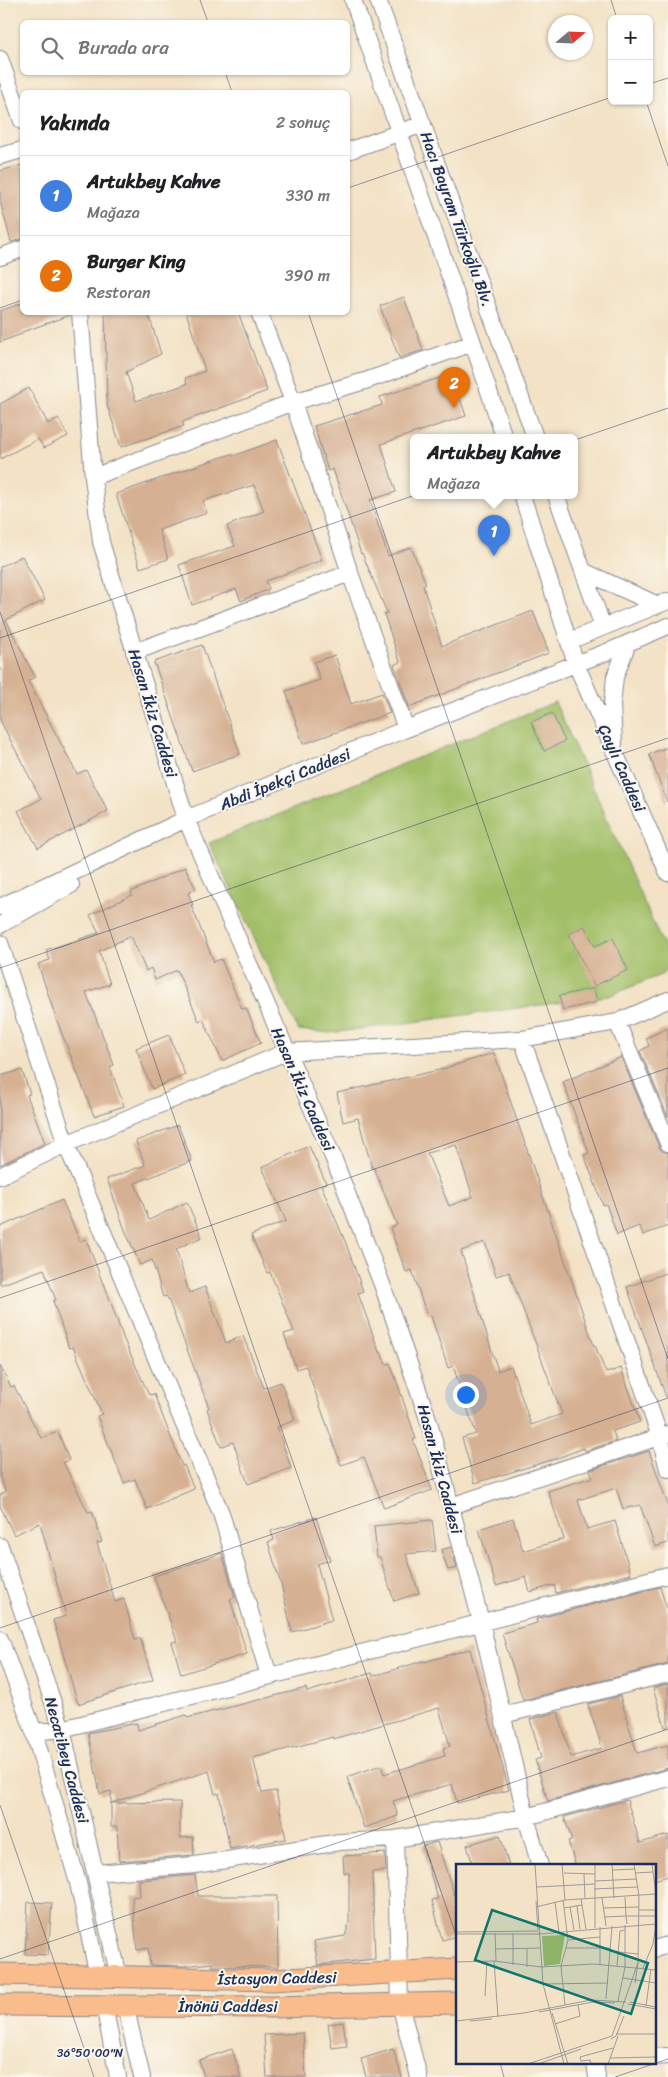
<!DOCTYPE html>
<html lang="tr">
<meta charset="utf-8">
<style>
:root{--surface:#fff;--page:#f6f6f6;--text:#202124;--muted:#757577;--line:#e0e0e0;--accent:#1f6fb2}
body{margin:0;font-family:Sriracha,sans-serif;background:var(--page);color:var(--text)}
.controls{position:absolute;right:15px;top:15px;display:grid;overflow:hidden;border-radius:8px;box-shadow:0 1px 4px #0004}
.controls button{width:45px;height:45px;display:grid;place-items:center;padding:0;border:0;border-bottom:1px solid var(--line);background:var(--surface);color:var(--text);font:25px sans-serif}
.compass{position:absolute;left:548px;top:15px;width:45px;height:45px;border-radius:50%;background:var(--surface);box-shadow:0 1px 4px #0004;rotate:71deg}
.you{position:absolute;left:465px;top:1394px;width:18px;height:18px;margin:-12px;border:4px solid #fff;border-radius:50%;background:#1a73e8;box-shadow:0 0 0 8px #1a73e833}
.badge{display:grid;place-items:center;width:32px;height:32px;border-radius:50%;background:var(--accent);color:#fff;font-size:16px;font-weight:700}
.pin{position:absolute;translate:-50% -41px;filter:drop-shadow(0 1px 2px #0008)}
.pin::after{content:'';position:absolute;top:26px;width:18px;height:15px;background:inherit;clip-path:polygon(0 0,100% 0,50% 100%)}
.popup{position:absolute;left:410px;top:434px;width:168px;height:65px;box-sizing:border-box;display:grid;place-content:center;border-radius:8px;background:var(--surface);filter:drop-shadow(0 1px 4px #0005);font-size:16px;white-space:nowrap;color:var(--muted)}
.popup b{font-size:19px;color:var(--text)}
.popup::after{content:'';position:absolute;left:50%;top:100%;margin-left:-10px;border:10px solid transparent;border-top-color:var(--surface)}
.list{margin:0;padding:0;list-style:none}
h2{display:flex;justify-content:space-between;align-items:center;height:65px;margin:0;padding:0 20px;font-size:21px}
h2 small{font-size:16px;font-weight:400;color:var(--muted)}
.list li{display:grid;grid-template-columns:32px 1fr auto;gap:15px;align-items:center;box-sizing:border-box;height:80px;padding:0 20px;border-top:1px solid var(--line)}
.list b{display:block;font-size:19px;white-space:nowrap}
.list p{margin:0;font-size:16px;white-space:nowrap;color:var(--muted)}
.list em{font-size:16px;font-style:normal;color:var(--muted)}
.icon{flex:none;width:28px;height:28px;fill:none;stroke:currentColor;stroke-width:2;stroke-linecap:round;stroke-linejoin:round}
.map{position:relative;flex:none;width:668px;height:2077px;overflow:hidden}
.search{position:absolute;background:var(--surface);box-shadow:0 1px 4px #0004;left:20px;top:20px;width:330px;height:55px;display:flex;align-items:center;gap:12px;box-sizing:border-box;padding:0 18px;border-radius:8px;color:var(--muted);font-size:19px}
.panel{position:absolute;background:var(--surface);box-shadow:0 1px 4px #0004;left:20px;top:90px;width:330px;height:225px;border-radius:8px}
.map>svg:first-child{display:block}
.green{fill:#a2bf67;stroke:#5e7762}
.building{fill:#d6b092;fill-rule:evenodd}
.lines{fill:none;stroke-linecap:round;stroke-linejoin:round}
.minor-casing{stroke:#878892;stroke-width:18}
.major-casing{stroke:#878892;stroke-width:23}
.minor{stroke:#fff;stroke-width:16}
.major{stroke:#fabc8b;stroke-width:21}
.ticks{fill:none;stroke:#1b2f5e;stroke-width:1;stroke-opacity:0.45}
.labels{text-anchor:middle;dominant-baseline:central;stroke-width:4;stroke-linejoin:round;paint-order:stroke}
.street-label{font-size:16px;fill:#1b2f5e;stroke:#fbf7ec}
.inset-road{fill:none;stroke:#9d9a9c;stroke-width:1}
.view{fill:#0f766e;fill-opacity:0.15;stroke:#0f766e;stroke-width:2.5}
.inset-edge{fill:none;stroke:#1b2f5e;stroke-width:2.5}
.ticks-label{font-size:12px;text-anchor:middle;fill:#1b2f5e;stroke:#fbf7ec;stroke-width:4;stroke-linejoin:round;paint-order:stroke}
</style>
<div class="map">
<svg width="668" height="2077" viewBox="0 0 668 2077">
<rect width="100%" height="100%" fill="#fbf7ec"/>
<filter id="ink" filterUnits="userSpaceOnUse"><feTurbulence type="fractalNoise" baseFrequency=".02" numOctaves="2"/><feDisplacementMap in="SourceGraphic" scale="10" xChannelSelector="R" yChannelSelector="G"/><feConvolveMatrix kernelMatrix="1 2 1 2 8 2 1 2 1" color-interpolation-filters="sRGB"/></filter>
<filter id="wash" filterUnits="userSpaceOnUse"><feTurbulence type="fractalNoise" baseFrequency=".0096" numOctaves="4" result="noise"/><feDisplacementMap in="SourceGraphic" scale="20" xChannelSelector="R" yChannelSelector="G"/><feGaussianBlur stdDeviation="1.12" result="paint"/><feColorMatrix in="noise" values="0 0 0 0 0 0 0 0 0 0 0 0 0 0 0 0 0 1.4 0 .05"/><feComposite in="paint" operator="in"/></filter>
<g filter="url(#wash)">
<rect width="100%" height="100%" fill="#f3e2c5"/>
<!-- green -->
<path class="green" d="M555,702l113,254v8l-5,10 -54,22 -279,37 -32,-3 -89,-187z"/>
<g id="blocks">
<!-- building -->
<path class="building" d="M22,165v74l-11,3 -11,-41v-30z
M404,297l19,53 -24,8 -19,-52z
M22,303v9h48v3l-42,15 -6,2v2l-22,8v-31z
M105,312h43l13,42 -35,18 10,29 51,-17 -2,-6 20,-7 -19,-59h52l29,79 -85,31 2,4 -63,21 -14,-42z
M452,374l14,42 -85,28 15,48 -26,8 18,56 23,-9 15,37 -3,2 19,60 91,-35 16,42 -140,54 -15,-42 6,-3 -16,-48 3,-1 -25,-60 -1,1 -28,-85 -5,2 -14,-45 68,-21 -2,-8z
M29,388l19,36 10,-6 10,18 -24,12 -6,-9 -38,20v-55z
M277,440l45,120 -56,21 3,8 -28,12 -5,-12 -44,16 -13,-40 56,-19 -8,-20 37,-15 -10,-26 -51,16 4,12 -48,17 9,29 -28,9 -24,-74 94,-33 22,-7 1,2z
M22,556l23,44 -39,20 29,57 -7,4 49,93 9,-4 22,41 -70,37 -20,-37 23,-12 -41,-79v-153z
M202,645l38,109 -48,17 -38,-109z
M335,655l16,49 31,-11 8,20 -87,31 -17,-53 34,-11 -6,-18z
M552,713l13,28 -21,10 -13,-29z
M668,747v54l-1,1 -18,-48z
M185,867l11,22 -8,4 5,12h-2l23,57 7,-3 21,50 4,-1 15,35 -39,18 -19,-42 -4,2 -22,-51 -22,10 -4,-12 -5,3 -15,-35 -32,15 11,33 -24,8 28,73 -4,2 14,39 -30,10 -37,-95 -19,-57 12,-4 -4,-10 53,-17 -9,-18 42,-20 -1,-3z
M584,926l11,20 18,-8 15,32 -34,16 -25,-52z
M594,988l3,14 -34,8 -4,-14z
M668,1028v89l-28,-66 9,-5 -3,-8z
M169,1035l16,40 -33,14 -16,-41z
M494,1053l100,293 1,-1 11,28 15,-5 19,54 -27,9 3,10 -31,10 -1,-3 -29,11 -80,24 -13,-45 14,-4 -23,-68 -5,2 -17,-52 -5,-3 -14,-43 -6,2 -16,-44 7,-3 -23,-57h-2l-14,-50 -15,4 -6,-29 102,-23zM456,1145l17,52 -24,9 -22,-53zM485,1242l11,34 13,-4 53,142 -31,11 -20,-59 -13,5 -37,-120z
M621,1057l38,90 3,4 6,2v73l-25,9 -4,-9 -22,9 -11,-31 -3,1 -19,-50 5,-2 -26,-71z
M22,1070l8,24 -3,1 18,48 -45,22v-89z
M178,1125l14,36 -57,22 14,37 38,-18 15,35 -26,12 13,44 16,-6 21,56 17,-7 21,52 17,-6 14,38 -18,7 14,41 -43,16 -15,-42 -12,5 -14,-38 2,-1 -42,-112 -4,1 -11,-37 -12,5 -15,-35 -18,-51 38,-14 -9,-24z
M309,1146l17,37 -5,2 24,56 18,50 -5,2 21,59h2l5,13 4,-2 6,16 20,60 -3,1 19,50 -48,18 -20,-51 -23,8 -35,-99 -10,3 -12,-35 10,-3 -24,-59 -3,1 -16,-38 35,-14 -24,-54z
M62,1200l18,41 6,-2 17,45 1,-1 20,57 25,55 5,-1 28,72 2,-1 10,24 -47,20 -12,-30 -11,4 -27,-67 5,-2 -29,-67 -4,1 -16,-47 3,-1 -12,-31 -44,16v-58z
M668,1272v125h-2l-39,-110z
M0,1366l11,21 3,-1 27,52 17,-6 11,28 -6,2 25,50 4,-1 10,31 -5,1 18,59 9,-3 11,41 5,-2 13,42 -75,24 -25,-84 13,-4 -26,-93 -26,12 -14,-29v-11l6,-3 -6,-14z
M649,1451l19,54v38l-13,4 -15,-42 -17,4 -7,-21 -38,12 9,29 28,-8 16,53 -75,19 -2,-8 -24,7 -4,-15 -30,9 -17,-57 34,-11 10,33 41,-12 -16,-48 45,-14 -3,-7z
M316,1517l14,43 -13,4 15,56 -40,12 -10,-44 -14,-46 6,-2 -3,-9z
M432,1520l4,31 -30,3 13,39 -25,8 -14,-44h-3l-3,-31z
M451,1547l6,21 -9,2 -7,-20z
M222,1553l13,44 -5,2 17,55 -66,20 -9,-32 5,-1 -23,-65z
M660,1587l8,26v51l-145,36 -21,-67 35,-10 -1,-4z
M470,1649l39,141 -52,13 -5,-19 -59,17 5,15 -34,12 -17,-51 34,-12 3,9 61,-18 -2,-8 7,-2 -11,-38 -106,31v-2l-80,21 9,35 14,-2 10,48 -56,10 -11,-56 -4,1 -6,-23 -98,32v-12l-11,3 -12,-61 49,-10 1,7 48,-15 1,3 119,-30 1,4 65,-19 1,3 50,-15 1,1z
M668,1684v43h-3l-12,-39z
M620,1696l17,57 31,-8v23l-120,33 -13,-41 6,-2 -11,-39 28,-7 13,45 31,-9 -14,-44z
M627,1800l13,43 28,-8v41l-14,4v-14h-78l-8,-25 4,-1 -8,-23z
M180,1802v36l13,-1 1,18 -75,6 -2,-34h-6v-24z
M500,1835l9,31h-36l-6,-21z
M437,1842l17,53 3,-1v42l-15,4 -10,-40 6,-1 -16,-53z
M385,1853l1,18 -14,1 3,87 -57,6 -4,-24 31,-5 4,-13v-50h-5l-1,-17z
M195,1875l3,21h79l1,71 -66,-1v-3l-29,3 -33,-1 -2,-17 -11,2 -5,-53 8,-1 -1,-16z
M28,1902l24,1 -4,52 -23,-1z
M343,2022l4,24 -15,2 -4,-24z
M303,2033l3,44h-39l-3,-42z
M232,2049l9,28h-37l-5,-17z
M393,2049l9,28h-36l-5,-18z"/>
</g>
</g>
<g filter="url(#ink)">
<use href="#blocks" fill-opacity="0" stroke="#878892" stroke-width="1"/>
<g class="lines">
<!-- minor casing -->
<g class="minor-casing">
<path id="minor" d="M353,0l120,343 31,94
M378,0l157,437
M0,59l22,62
M348,151l75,-27
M0,156l22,-6
M0,257l22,-8
M80,312l13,165 8,65 85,277 147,338 50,130 46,135 52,200 45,195 14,49
M259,312l34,90 57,171 56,156
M93,477l200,-75 72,-21 108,-38
M522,495l54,169 92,209
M556,495l47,132
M583,571l75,34
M569,641l99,-40
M134,652l216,-79
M614,744l-2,-40 3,-27 13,-34
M0,907l186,-88 220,-90 206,-79 56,-24
M0,925l71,-40
M0,943l66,201 155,369 48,163
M617,1022l51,121
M522,1039l138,398 8,32
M0,1176l66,-32 220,-92 236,-13 95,-17 51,-22
M451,1506l217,-72
M0,1546l62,183 57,248
M0,1639l34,93 44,151 20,93
M503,1715l165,-41
M34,1732l28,-3 606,-154
M395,1839l5,165 19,73
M95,1873l100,-8 145,-23 55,-3 131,-22 142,-39
M654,1949l14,-4
M104,2005l14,72
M125,2005l17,72
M654,2057l14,-1
M595,2063l2,14"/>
</g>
<!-- major casing -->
<g class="major-casing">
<path id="major" d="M0,1974l272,6 185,-11
M0,2005l270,2 187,-4"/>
</g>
<!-- minor -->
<use href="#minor" class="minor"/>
<!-- major -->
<use href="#major" class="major"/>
</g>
</g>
<!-- ticks -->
<path class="ticks" d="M200,0l8,22M611,0l6,19M225,72l7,20M649,84l19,-6M646,101l22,65M348,188l264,-91M0,308l22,-8M308,312l360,1047M0,612l457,1326M0,638l668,-230M0,968l668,-230M0,1298l668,-230M0,1628l668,-230M0,1805l94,272M0,1959l668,-230M500,2063l4,14M615,2077l53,-18"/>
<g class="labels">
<!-- street labels -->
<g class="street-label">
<text transform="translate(457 219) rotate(70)">Hacı Bayram Türkoğlu Blv.</text>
<text transform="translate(153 713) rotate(73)">Hasan İkiz Caddesi</text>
<text transform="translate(622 768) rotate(66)">Çaylı Caddesi</text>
<text transform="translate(285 779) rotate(-22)">Abdi İpekçi Caddesi</text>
<text transform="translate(303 1089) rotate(66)">Hasan İkiz Caddesi</text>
<text transform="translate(440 1469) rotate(75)">Hasan İkiz Caddesi</text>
<text transform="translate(67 1760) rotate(75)">Necatibey Caddesi</text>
<text transform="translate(277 1978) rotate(-1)">İstasyon Caddesi</text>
<text x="228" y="2006">İnönü Caddesi</text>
</g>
</g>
<!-- overview -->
<g transform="translate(456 1864)">
<rect width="200" height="200" fill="#f3e2c5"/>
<path d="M109,71l-5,29 -16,2 -2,-30z" fill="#a2bf67"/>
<path class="inset-road" d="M79,0l8,120 21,80M106,0l3,36M156,0l2,34M178,0l5,32 -1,67M157,6l22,-1M108,9l31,1M179,9l18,-1M128,10l1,25M139,17l41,-2M81,23l58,-3M138,25l43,-2M146,34l4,28M125,35l5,30M107,36l5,40 -7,26 4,39M80,37l2,29M99,38l4,30M121,42l3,23M80,43l29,-7 91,-6 -4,-30M114,43l4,23M108,44l18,-3M147,44l36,-1M183,46h17M148,53l22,-1 -1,-19M171,60l-1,-8h30M139,64v-64M0,68l82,-1M39,69l1,28M57,69v32M0,70h84l116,-10M112,76l32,-3M71,84v19M110,84h45M39,85l45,-1M154,87l28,3M38,97l4,56M0,98l38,-1 47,6 52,-3 63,6M144,101v-38M161,102l3,-35 5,-1M187,104l10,-24 3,-19M167,114l33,5M179,119l3,-20M87,120l65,-1M29,132l2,-35M150,135l6,-73M162,137l7,-34v-42M174,138l26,5M172,140l28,5M190,142l5,-37M83,148l54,-10 22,1M96,149l16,51M0,157l68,-8 67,-13 35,2M14,157l22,-2M99,160l25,-8 -2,-11M160,170h40M155,175l5,-3 8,-20M154,194l46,-1M72,200l84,-28 26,-73M82,200l43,-15M135,200l-1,-4 -9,1 -1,-4 33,-9M152,200l10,-28"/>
<path class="view" d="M36,46l156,53 -17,51 -156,-54z"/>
<rect width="200" height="200" class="inset-edge"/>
</g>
<g class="ticks-label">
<text x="90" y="2057">36°50'00"N</text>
</g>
</svg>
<div class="controls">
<button>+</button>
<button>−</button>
</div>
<svg class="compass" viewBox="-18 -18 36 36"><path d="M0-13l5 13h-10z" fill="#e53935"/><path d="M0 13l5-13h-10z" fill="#757577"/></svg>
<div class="you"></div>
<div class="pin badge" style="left:494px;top:556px;background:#3f7fe0">1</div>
<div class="popup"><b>Artukbey Kahve</b>Mağaza</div>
<div class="pin badge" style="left:454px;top:408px;background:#e8710a">2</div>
<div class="search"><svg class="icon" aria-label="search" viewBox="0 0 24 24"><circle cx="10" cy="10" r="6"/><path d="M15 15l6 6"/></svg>Burada ara</div>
<section class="panel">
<h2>Yakında<small>2 sonuç</small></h2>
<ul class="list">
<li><span class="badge" style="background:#3f7fe0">1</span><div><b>Artukbey Kahve</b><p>Mağaza</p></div><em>330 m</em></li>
<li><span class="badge" style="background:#e8710a">2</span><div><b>Burger King</b><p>Restoran</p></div><em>390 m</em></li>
</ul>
</section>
</div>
